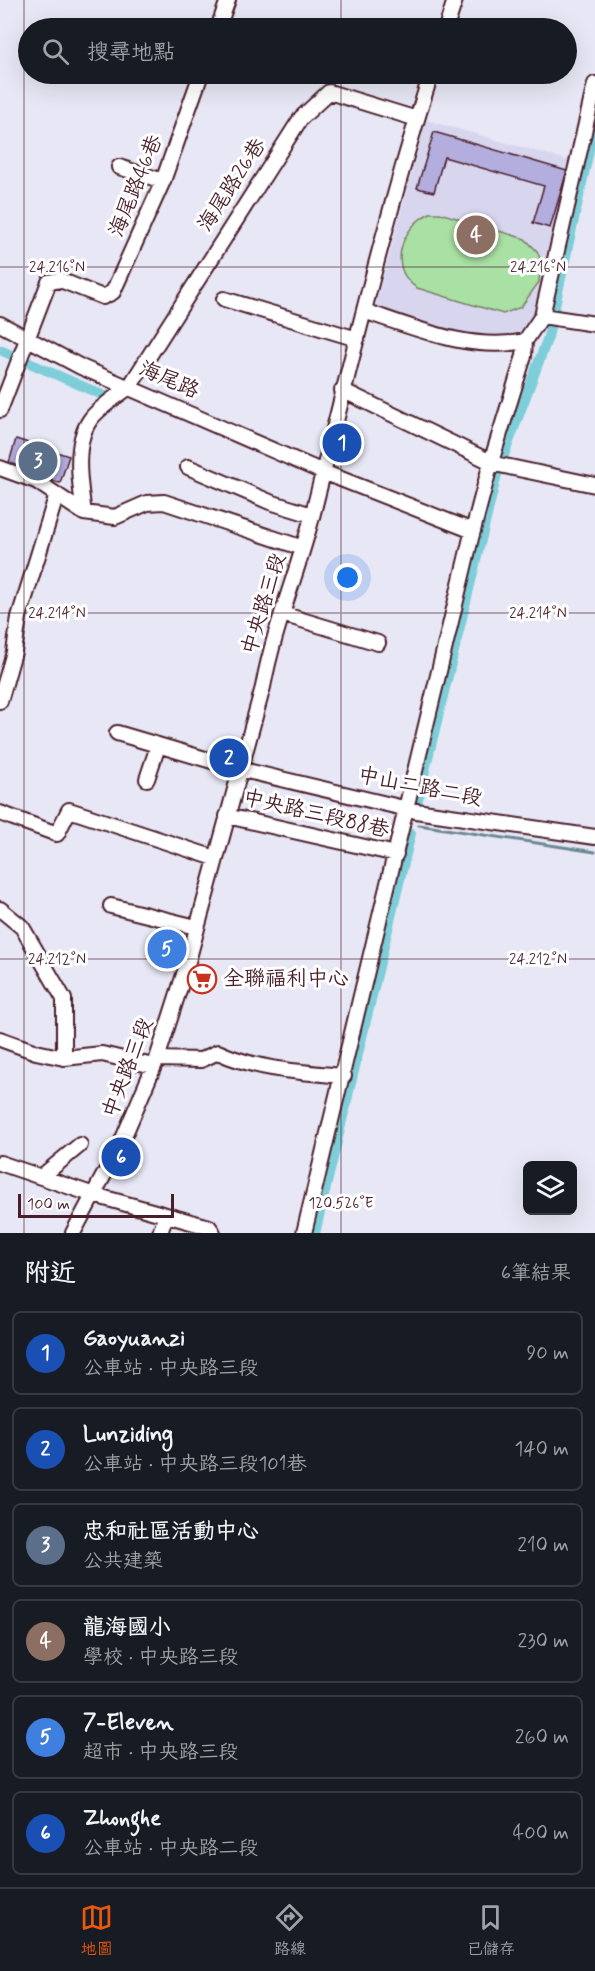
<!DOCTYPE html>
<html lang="zh-TW">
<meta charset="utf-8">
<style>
:root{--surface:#171b24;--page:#20242c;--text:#f1f3f6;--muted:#9ea1a6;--line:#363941;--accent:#ea580c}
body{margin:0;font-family:Mynerve,"LXGW WenKai TC",sans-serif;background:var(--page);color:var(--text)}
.controls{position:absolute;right:18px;bottom:18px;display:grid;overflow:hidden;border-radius:9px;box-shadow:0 6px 24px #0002}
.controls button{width:54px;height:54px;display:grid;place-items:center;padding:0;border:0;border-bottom:2px solid var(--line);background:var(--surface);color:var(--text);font:30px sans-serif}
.scale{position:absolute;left:18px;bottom:15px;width:156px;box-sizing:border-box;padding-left:6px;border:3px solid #4a1f2b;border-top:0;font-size:16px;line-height:21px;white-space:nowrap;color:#4a1f2b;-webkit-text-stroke:4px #fff;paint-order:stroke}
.you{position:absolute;left:348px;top:578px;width:21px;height:21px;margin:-15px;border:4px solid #fff;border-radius:50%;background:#1a73e8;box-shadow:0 0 0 9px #1a73e833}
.badge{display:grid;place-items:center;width:39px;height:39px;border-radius:50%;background:var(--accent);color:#fff;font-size:20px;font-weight:700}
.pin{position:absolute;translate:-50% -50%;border:3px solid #fff;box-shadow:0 2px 6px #0006}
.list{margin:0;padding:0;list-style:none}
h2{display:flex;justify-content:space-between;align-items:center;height:78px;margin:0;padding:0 24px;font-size:26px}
h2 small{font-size:20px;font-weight:400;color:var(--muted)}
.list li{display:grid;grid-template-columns:39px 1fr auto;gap:18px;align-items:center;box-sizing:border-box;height:84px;margin:0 12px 12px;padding:0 12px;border:2px solid var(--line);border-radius:9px}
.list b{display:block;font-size:22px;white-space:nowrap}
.list p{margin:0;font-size:20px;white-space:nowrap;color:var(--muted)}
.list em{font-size:20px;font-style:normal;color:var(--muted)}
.icon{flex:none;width:33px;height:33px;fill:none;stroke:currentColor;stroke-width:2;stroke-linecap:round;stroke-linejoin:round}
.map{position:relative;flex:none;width:595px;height:1233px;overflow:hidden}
.search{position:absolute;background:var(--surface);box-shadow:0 6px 24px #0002;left:18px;right:18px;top:18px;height:66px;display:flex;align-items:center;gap:15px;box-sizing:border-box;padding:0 21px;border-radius:33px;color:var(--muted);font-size:22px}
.sheet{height:654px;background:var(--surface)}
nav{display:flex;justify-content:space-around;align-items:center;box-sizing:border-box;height:84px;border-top:2px solid var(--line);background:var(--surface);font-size:16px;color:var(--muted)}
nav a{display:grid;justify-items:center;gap:3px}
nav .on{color:var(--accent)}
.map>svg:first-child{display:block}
.built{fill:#d8d6ee}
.green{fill:#a9e0a3;stroke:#7a8067;stroke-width:1.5}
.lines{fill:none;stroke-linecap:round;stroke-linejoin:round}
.stream{stroke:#698893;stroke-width:3}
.canal{stroke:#7dced8;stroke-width:10}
.building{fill:#b4aedf;stroke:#4a1f2b;stroke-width:1.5}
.minor-casing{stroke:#4a1f2b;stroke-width:18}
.minor{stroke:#fff;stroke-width:14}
.ticks{fill:none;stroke:#4a1f2b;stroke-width:1.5;stroke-opacity:0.45}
.labels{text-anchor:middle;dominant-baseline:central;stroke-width:6;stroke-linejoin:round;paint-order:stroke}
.street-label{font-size:21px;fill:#4a1f2b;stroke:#fff}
.poi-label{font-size:21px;fill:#4a1f2b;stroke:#fff;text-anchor:start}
.ticks-label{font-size:15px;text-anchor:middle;fill:#4a1f2b;stroke:#fff;stroke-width:6;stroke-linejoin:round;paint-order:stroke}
</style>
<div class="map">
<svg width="595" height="1233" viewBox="0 0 595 1233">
<rect width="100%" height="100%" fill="#e8e7f5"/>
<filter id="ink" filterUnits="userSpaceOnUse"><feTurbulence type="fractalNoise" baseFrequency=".0167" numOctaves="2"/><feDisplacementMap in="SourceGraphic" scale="12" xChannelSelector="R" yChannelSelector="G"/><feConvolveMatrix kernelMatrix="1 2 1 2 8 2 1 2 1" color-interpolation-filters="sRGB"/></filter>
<g filter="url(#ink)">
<!-- built -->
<path class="built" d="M426,120l148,42 -35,146 -17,31h-46l-55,-13 -46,-19z"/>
<!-- green -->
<path class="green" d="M430,213h10l85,26 12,12 4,10 -2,21 -18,25 -18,7 -86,-26c-31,-20 -15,-62 13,-75z"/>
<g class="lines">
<!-- stream -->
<path class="stream" d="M419,825l176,27"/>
<!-- canal -->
<path class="canal" d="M0,350l107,47
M417,803l80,-329 51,-137 47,-213
M315,1233l96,-400"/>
</g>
<!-- building -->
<path class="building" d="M434,132l133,39 -17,57 -17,-5 11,-37 -100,-29 -10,35 -17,-4z
M16,439l53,17 -9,27 -52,-17z"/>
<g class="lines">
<!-- minor casing -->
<g class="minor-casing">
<path id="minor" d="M218,28l10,-28
M446,28l9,-28
M119,167l44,14
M224,299l133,40
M364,311c51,17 106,41 161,30l17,-25 53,8
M542,316l53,-232
M0,324l81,43 242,105 150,59
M342,390l153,74 100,21
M0,410l49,-128 11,-2 43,17 10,-5 50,-111 38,-107
M188,467l82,35 42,13
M0,468l36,13 48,32 31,4 32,-14 17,-1 139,46
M84,513c-4,-28 -11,-69 6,-93 9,-13 28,-24 40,-34l171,-268 28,-26 88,27
M282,614l96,29
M0,701l14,-49 5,-35 37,-120
M117,733l122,36 177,42 179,26
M147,779l11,-33
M0,813l57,21 12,-24 146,48
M227,816l169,38
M111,906l85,21
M0,909l22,18 42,72v59
M0,1039l36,13 28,6 38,-4 51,12
M157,1059l44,1 17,-8c39,18 83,20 126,24
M0,1163l94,32 115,32 4,6
M41,1177l39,-32
M73,1233l49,-92 35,-82 30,-94 76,-278c11,-60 35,-115 50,-174 37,-147 72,-295 118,-439
M160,1233l6,-18
M304,1233l167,-695 20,-76 33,-106 1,-15"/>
</g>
<!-- minor -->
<use href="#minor" class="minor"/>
</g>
</g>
<!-- ticks -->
<path class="ticks" d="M24,0v1233M341,0v28M341,74v1159M0,267h595M0,613h595M0,959h595"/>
<!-- icons -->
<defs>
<g id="supermarket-ring" transform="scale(1.5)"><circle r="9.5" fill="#fff" stroke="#c8321e" stroke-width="1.5"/><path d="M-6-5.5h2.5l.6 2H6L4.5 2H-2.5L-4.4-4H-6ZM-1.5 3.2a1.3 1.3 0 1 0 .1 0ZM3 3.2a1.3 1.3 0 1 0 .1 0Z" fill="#c8321e"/></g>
</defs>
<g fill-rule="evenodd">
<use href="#supermarket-ring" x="202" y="979"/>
</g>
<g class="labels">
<!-- street labels -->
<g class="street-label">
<text transform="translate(232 185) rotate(-57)">海尾路26巷</text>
<text transform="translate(136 186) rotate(-68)">海尾路46巷</text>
<text transform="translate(169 380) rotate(23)">海尾路</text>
<text transform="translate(264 604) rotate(-73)">中央路三段</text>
<text transform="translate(420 787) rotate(11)">中山二路二段</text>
<text transform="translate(316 814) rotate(13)">中央路三段88巷</text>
<text transform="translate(128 1068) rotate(-69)">中央路三段</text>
</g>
<!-- poi labels -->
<g class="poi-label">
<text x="223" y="979">全聯福利中心</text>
</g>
</g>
<g class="ticks-label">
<text x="57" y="272">24.216°N</text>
<text x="538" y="272">24.216°N</text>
<text x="57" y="618">24.214°N</text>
<text x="538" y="618">24.214°N</text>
<text x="57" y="964">24.212°N</text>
<text x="538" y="964">24.212°N</text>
<text x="341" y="1208">120.526°E</text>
</g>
</svg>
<div class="controls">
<button><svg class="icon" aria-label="layers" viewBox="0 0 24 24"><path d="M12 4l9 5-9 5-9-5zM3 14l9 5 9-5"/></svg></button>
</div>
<div class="scale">100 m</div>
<div class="you"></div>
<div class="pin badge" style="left:342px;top:443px;background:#1a4fb4">1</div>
<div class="pin badge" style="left:229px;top:758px;background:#1a4fb4">2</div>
<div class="pin badge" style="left:38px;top:461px;background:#5c6f8a">3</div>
<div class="pin badge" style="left:476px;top:235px;background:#8d6e63">4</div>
<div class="pin badge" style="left:167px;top:949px;background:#3f7fe0">5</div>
<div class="pin badge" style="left:121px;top:1157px;background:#1a4fb4">6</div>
<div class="search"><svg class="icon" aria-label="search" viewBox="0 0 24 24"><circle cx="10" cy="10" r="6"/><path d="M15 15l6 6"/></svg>搜尋地點</div>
</div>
<section class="sheet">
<h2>附近<small>6筆結果</small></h2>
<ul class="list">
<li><span class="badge" style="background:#1a4fb4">1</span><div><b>Gaoyuanzi</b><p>公車站 · 中央路三段</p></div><em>90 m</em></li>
<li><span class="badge" style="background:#1a4fb4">2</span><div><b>Lunziding</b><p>公車站 · 中央路三段101巷</p></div><em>140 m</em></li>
<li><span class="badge" style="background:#5c6f8a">3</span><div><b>忠和社區活動中心</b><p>公共建築</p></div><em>210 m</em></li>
<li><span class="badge" style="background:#8d6e63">4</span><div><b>龍海國小</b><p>學校 · 中央路三段</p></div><em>230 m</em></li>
<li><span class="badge" style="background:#3f7fe0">5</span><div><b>7-Eleven</b><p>超市 · 中央路三段</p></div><em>260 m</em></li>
<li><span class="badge" style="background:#1a4fb4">6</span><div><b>Zhonghe</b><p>公車站 · 中央路二段</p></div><em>400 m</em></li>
</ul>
</section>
<nav>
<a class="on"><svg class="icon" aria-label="map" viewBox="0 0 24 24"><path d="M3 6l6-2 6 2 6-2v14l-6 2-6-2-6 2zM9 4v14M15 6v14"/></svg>地圖</a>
<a><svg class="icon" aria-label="directions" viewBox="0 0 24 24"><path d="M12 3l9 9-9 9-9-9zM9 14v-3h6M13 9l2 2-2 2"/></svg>路線</a>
<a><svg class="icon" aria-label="saved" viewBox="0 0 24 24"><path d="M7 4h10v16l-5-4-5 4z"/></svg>已儲存</a>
</nav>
